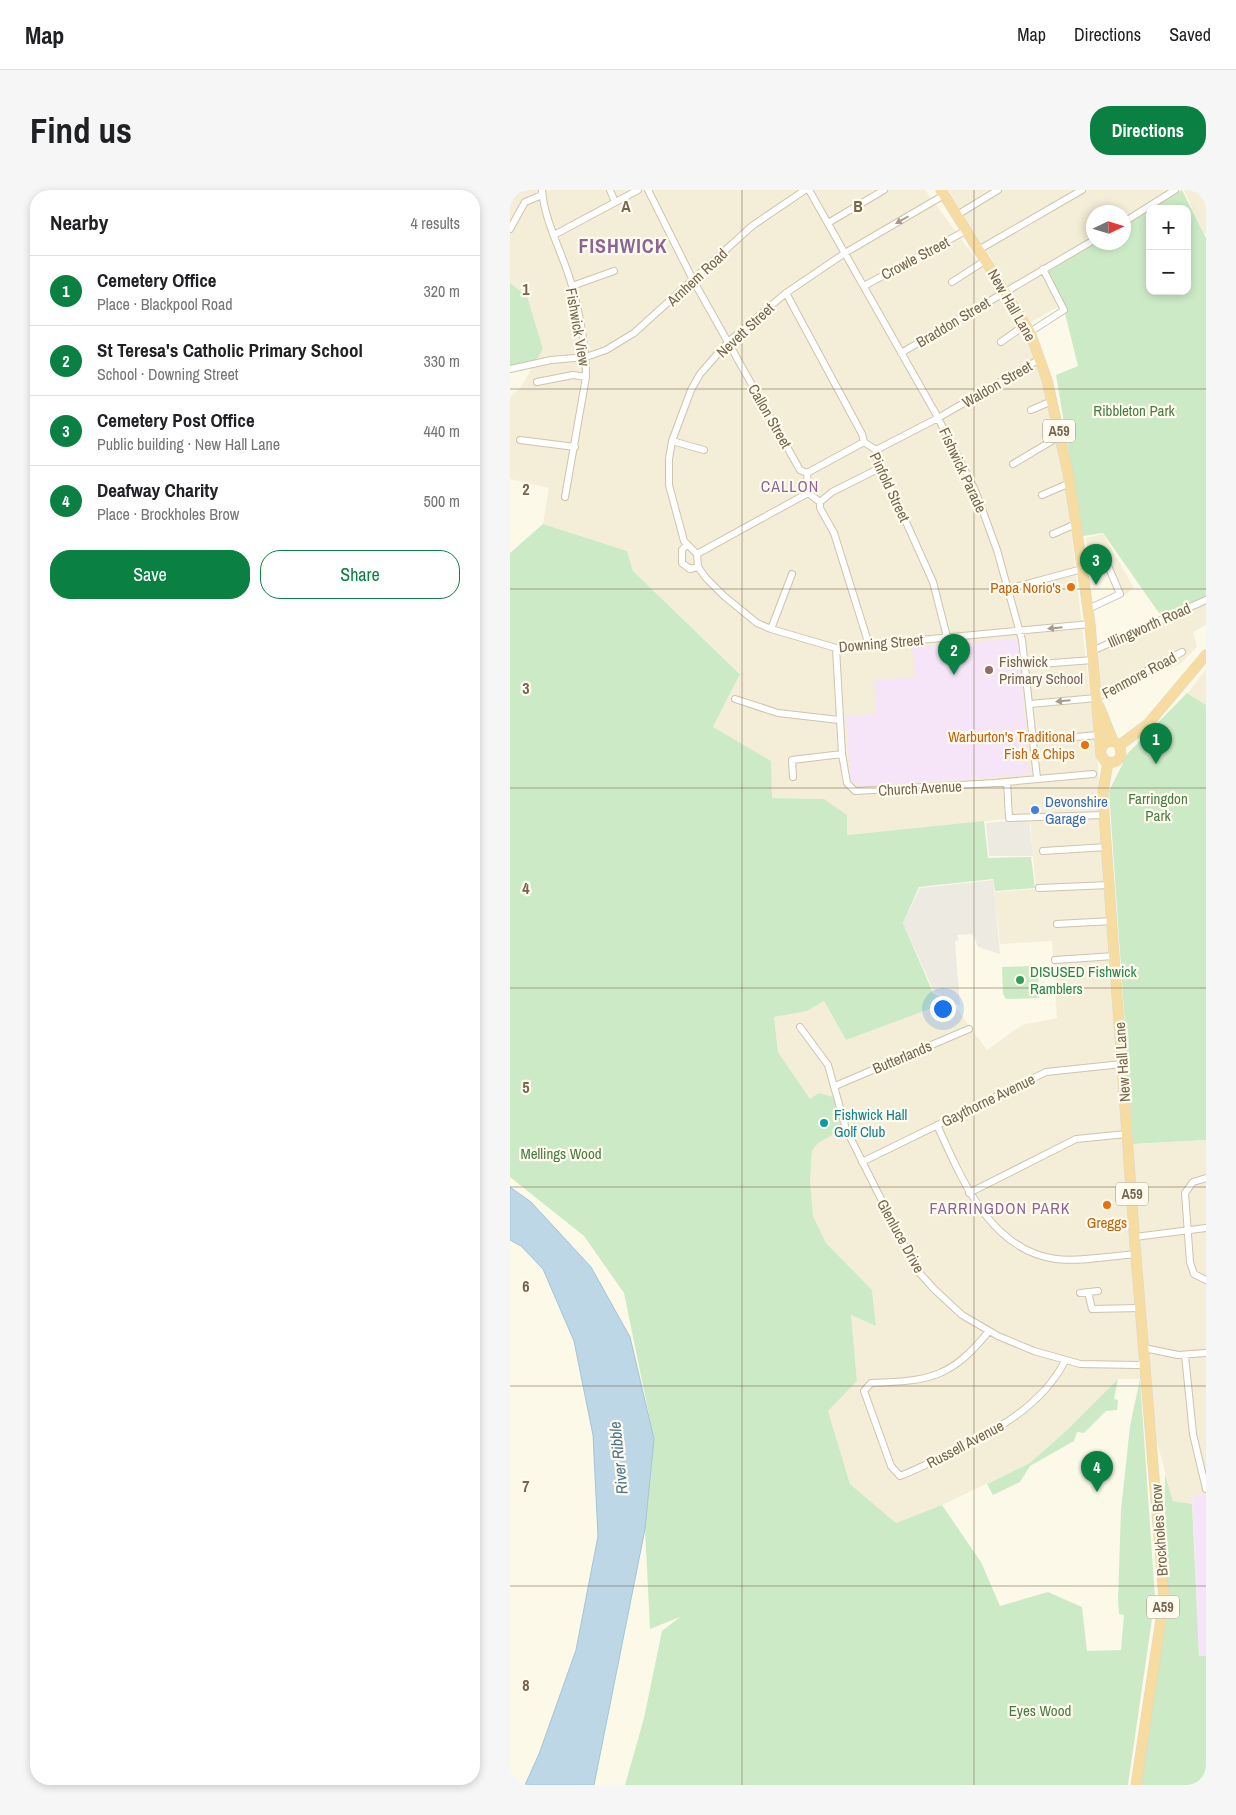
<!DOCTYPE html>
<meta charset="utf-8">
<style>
:root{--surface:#fff;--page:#f6f6f6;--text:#202124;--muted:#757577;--line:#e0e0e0;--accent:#0b8043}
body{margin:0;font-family:"Archivo Narrow",sans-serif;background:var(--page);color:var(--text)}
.controls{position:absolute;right:15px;top:15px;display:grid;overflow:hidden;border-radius:10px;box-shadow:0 2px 8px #0003}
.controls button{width:45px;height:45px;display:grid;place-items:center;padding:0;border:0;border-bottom:1px solid var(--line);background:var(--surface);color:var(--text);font:25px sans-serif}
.compass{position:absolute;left:576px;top:15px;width:45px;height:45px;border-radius:50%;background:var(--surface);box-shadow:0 2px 8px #0003;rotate:86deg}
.you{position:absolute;left:432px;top:818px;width:18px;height:18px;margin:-12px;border:4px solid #fff;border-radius:50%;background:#1a73e8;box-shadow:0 0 0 8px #1a73e833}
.badge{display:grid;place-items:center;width:32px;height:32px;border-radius:50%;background:var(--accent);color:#fff;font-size:16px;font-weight:700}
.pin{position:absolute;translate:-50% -41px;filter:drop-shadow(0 1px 2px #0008)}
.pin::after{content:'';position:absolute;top:26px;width:18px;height:15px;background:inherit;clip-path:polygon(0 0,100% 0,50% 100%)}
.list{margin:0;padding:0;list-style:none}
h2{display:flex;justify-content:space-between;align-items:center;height:65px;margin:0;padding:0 20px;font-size:21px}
h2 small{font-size:16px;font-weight:400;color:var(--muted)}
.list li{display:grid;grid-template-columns:32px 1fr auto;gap:15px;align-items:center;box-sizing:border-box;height:70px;padding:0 20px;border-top:1px solid var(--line)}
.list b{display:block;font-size:19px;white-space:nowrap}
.list p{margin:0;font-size:16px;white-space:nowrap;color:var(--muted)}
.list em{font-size:16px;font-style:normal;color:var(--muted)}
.actions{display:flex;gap:10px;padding:15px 20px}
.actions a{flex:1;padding:11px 0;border:1px solid var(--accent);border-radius:20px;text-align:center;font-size:18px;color:var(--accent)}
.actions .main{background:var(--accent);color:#fff}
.map{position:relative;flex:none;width:696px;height:1595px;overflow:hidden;border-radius:20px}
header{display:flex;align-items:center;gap:30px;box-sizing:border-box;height:70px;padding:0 25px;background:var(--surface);border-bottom:1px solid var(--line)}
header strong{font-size:24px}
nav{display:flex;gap:28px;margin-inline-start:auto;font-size:18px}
.intro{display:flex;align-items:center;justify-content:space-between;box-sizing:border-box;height:120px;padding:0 30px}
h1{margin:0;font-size:35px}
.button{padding:12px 22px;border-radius:20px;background:var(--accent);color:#fff;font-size:18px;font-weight:700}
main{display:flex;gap:30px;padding:0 30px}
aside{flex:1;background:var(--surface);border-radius:20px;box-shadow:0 2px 8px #0003}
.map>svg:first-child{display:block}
.residential{fill:#f4edd7}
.industrial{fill:#edeae2}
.education{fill:#f6e5f9}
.green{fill:#cdeac7}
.water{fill:#bdd7e6;stroke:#a3c4d8}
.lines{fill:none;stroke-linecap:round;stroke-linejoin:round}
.minor-casing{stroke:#cec4ae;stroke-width:8}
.trunk-casing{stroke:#dcd7d0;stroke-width:11}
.minor{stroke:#fff;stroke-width:6}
.trunk{stroke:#f7dca2;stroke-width:10}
.oneway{fill:#a79b8b}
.grid{fill:none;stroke:#77654c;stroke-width:1;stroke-opacity:0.55}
.food-dot{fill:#e8710a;stroke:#fffcef;stroke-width:2}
.education-dot{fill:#8d6e63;stroke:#fffcef;stroke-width:2}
.shop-dot{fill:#3f7fe0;stroke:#fffcef;stroke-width:2}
.leisure-dot{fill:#2e9e5b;stroke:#fffcef;stroke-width:2}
.culture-dot{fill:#0f9aa8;stroke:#fffcef;stroke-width:2}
.labels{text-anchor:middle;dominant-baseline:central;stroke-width:4.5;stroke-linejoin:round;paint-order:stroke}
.shield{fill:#fffcef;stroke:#a0927d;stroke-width:1}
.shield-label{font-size:14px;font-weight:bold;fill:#77654c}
.street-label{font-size:15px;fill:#77654c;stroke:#fffcef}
.park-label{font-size:15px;fill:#487c44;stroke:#fffcef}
.food-label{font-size:15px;fill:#c56008;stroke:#fffcef;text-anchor:end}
.education-label{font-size:15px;fill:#785e54;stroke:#fffcef;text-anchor:start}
.shop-label{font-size:15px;fill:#366cbe;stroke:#fffcef;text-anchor:start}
.leisure-label{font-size:15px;fill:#27864d;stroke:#fffcef;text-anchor:start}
.culture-label{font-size:15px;fill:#0d838f;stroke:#fffcef;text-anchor:start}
.neighbourhood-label{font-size:16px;letter-spacing:1px;fill:#8d6493;stroke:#fffcef}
.water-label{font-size:16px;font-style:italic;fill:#497591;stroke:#fffcef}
.district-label{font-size:20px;font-weight:bold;letter-spacing:1px;fill:#8d6493;stroke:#fffcef}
.grid-label{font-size:16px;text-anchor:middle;font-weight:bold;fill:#77654c;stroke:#fffcef;stroke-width:4.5;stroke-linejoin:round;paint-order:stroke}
</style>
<header>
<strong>Map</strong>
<nav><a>Map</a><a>Directions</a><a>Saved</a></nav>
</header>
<div class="intro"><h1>Find us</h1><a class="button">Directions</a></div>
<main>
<aside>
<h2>Nearby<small>4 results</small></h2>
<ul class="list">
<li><span class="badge">1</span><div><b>Cemetery Office</b><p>Place · Blackpool Road</p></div><em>320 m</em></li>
<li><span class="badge">2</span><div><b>St Teresa's Catholic Primary School</b><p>School · Downing Street</p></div><em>330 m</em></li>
<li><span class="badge">3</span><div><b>Cemetery Post Office</b><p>Public building · New Hall Lane</p></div><em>440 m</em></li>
<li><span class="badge">4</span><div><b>Deafway Charity</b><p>Place · Brockholes Brow</p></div><em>500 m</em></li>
</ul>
<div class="actions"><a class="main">Save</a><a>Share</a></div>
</aside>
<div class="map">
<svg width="696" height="1595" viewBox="0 0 696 1595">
<rect width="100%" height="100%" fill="#fcf9e9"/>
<!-- residential -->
<path class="residential" d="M0,0h415l100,135 35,111 38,328 26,381 82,-5v353l-14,4v7l-19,-3 -33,-122h-22l-51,51 -37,33 -88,42 -46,18 -46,-39 -22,-73 29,-30 -6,-66 25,11 -4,-36 -46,-47 -13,-27 -3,-34 2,-31 6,-8 24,-13 -32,-31 -32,-47 -4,-35 33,-6 17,-10 22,39 105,-39 36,49 35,-25 35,-7 -5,-77 -52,3 -6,-52 42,-3 -6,-68 18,-6 -202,20 -22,-36 -52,-1 -1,-37 -58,-33 27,-55 -107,-102 -6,-20 -84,-27 6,-36 -39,-9v-82l11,-10 22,-38 -16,-53 -17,-13z
M438,0h229l-53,32v-10h-30l-1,26 -54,30 19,39 -27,15z
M674,0h22v43l-2,1z
M593,344l31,54 -11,8 -18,-38 -16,6 -3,-26z
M696,413v22l-13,7 4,15 -17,17 -52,19 -27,14 -2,-45z
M696,479v36l-18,-12z"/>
<!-- industrial -->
<path class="industrial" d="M519,629l4,37h-44l-3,-33z
M483,690l7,74 -22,-7 -5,-13 -16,1 2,5 -4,1 5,65 -26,-14 -31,-69 17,-35z"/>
<!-- education -->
<path class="education" d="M508,448l11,136 -170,13 -9,-8 -4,-63 30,-2 -2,-34 41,-3 -3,-30z
M696,1303v163h-7l-7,-159z"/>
<!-- green -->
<path class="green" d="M672,0l24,48v358l-35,16 -12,1 -56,-80 -20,3 -27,-161 22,-9 -15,-61 -17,-35 47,-28h31v-17l26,-16v82h37v-82h-37z
M0,93l17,13 16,53 -8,14 -25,6z
M33,334l84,27 6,20 107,103 -27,53 58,34 1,37 52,1 23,16v20l137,-14 4,37 43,-1 4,31 -40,3 -2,-12 -74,8 -16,36 30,70 18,8 -105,39 -22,-39 -17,10 -33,6 4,35 32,47 9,-6 14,4 9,33 -24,13 -6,8 -2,31 3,34 13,27 46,47 4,36 -25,-11 6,66 -29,30 22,73 46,39 46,-18 39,57 19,44 48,-14 34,15 5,44 34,-1 3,-35 -5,-1 -1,-14 3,-90 9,-84 10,-47 15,219 -27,187h-503l19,-67 18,-87 18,-14 -30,12 -5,-100 9,-90 -30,-146 -40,-57 -74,-59v-624z
M677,503l19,12v435l-73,4 -24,-353 19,-38z
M528,776l1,32 -33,1 -3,-5 -1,-27z
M608,1189l-4,20 4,1 -1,10 -11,1 -22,22 -7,-1 -3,9 -44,25 -10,16 -27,13 -6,-11 43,-21 37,-33z
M655,1284l8,27 19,3 7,152h7v129h-67l25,-186z"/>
<!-- water -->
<path class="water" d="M0,997l21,15 60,65 39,70 24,102 -9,90 -51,256h-69l14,-31 37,-104 22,-114 -5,-101 -19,-94 -31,-72 -22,-23 -11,-6z"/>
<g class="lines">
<!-- minor casing -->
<g class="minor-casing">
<path id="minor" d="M32,0c2,31 22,66 30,96 8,29 14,61 14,91l-21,120
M100,0l5,12
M138,0l45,90 107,190 7,3
M299,0l127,224 39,76 22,60 25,90 15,138
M447,25l41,-25
M614,32l51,-32
M318,33l56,-33
M0,39l15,-27 17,-7
M44,45l84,-45
M470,59l102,-59
M442,92l34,-22
M62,96l42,-15
M354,96l103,-56
M276,103l76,141 2,8 12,8 2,19 6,4 49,109 14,55
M520,142l34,-22 -21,-41
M491,152l24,-17
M391,163l193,-113
M0,179l41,-9 35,-3 20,-7 28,-17 118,-107 53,-36
M27,192l36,-7 13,2
M521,220l21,-9
M10,250l55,7
M162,251l32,9
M366,260l62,-32 102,-59
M503,274l47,-28
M297,283l1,20 12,9v6l14,25 35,112
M297,283l57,-31
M532,305l28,-12
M310,312l12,-10 46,-23
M543,344l23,-10
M177,354l-5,6v13l8,6 8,-2
M187,364l-13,-13 -15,-56v-26l3,-18 19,-51 9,-16 28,-32 58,-49 59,-40 99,-58
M187,364l1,13 8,11 18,18 33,27 14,6 65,19 254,-24
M187,364l111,-61
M498,399l74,-20
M578,419l32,-15 -12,-28
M261,439l21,-55
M326,458l6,106
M582,461l114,-51
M516,475l67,-5
M225,509l43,14 61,7
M520,514l66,-6 86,-46
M542,549l46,-4
M283,587l-1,-17 50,-6 5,29 8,8 140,-8 98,-9
M497,592l2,36 95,-3
M533,661l64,-4
M529,698l71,-3
M547,734l55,-3
M545,770l59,-4
M290,837l28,38 18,64 70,140 18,20 28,26 36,21 36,15 46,13 58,1 7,-2
M325,896l134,-57
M427,935c24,52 52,125 119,134 25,3 54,-3 80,-5
M352,972l184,-90 76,-8
M696,988l-13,4 -8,11 5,69 4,12 12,6
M459,1003l107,-54 51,-5
M625,1047l71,-9
M578,1102l4,17 48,-1
M570,1103l18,-2
M479,1141c-38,47 -59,50 -118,52l-7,8 27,75 9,10c16,-6 31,-14 46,-21 46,-23 94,-46 119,-94
M634,1158l34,7 28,-2
M675,1165l8,79 13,55"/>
</g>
<!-- trunk casing -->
<g class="trunk-casing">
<path id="trunk" d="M431,0l89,142 17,48 21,93 8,51 14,100 11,131 4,6c7,3 13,1 16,-5l-1,-11 -7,-4 -9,2 -3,6
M589,516l14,35
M610,555l28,-21 58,-69
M598,572l-5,30 1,23 31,430 29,354 -28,186"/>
</g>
<!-- minor -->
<use href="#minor" class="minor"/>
<!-- trunk -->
<use href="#trunk" class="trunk"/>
</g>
<!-- one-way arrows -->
<defs><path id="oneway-solid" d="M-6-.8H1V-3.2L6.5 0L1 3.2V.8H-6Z" transform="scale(1.25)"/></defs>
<g class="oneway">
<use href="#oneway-solid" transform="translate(392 30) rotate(150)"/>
<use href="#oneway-solid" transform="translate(545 438) rotate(174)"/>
<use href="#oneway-solid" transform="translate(553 511) rotate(175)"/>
</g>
<!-- grid -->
<path class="grid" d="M232,0v1595M464,0v1595M0,199h696M0,399h696M0,598h696M0,798h696M0,997h696M0,1196h696M0,1396h696"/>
<!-- markers -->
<g class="food-dot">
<circle cx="561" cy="397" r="5"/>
<circle cx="575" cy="555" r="5"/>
<circle cx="597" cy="1015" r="5"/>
</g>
<circle class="education-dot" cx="479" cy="480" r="5"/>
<circle class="shop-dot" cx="525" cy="620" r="5"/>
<circle class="leisure-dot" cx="510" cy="790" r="5"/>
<circle class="culture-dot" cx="314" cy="933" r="5"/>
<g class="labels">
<!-- shield labels -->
<g class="shield">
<rect x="533" y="229.5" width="32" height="23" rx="4"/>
<rect x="606" y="992.5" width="32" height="23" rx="4"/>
<rect x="637" y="1405.5" width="32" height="23" rx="4"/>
</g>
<g class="shield-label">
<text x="549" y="241">A59</text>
<text x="622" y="1004">A59</text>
<text x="653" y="1417">A59</text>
</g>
<!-- street labels -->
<g class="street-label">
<text transform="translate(405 68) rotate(-28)">Crowle Street</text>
<text transform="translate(187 87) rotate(-43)">Arnhem Road</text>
<text transform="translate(502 115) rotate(60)">New Hall Lane</text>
<text transform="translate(443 132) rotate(-31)">Braddon Street</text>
<text transform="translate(68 137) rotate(80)">Fishwick View</text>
<text transform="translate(235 140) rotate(-43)">Nevett Street</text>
<text transform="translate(487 194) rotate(-30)">Waldon Street</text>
<text transform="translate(260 226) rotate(60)">Callon Street</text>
<text transform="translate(453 280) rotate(65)">Fishwick Parade</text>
<text transform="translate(380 297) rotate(65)">Pinfold Street</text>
<text transform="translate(639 435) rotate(-24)">Illingworth Road</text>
<text transform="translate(371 453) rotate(-5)">Downing Street</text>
<text transform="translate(629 485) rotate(-28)">Fenmore Road</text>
<text transform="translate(410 598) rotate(-3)">Church Avenue</text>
<text transform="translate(392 867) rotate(-23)">Butterlands</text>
<text transform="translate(612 872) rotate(-94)">New Hall Lane</text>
<text transform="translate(478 910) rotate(-26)">Gaythorne Avenue</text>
<text transform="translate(391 1046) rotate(61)">Glenluce Drive</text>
<text transform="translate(455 1254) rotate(-28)">Russell Avenue</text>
<text transform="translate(649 1340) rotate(-94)">Brockholes Brow</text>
</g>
<!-- park labels -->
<g class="park-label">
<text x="624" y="220">Ribbleton Park</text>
<text x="648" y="608">Farringdon<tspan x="648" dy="17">Park</tspan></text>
<text x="51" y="963">Mellings Wood</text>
<text x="530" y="1520">Eyes Wood</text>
</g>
<!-- food labels -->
<g class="food-label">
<text x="551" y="397">Papa Norio's</text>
<text x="565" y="546">Warburton's Traditional<tspan x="565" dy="17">Fish &amp; Chips</tspan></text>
<text x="597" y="1032" text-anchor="middle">Greggs</text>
</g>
<!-- education labels -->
<g class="education-label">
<text x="489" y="471">Fishwick<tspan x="489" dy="17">Primary School</tspan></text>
</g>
<!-- shop labels -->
<g class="shop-label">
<text x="535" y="611">Devonshire<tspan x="535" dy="17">Garage</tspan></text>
</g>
<!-- leisure labels -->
<g class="leisure-label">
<text x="520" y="781">DISUSED Fishwick<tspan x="520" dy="17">Ramblers</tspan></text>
</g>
<!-- culture labels -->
<g class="culture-label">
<text x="324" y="924">Fishwick Hall<tspan x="324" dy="17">Golf Club</tspan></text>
</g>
<!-- neighbourhood labels -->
<g class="neighbourhood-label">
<text x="280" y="296">CALLON</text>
<text x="490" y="1018">FARRINGDON PARK</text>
</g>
<!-- water labels -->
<g class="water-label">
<text transform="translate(108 1268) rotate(-96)">River Ribble</text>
</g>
<!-- district labels -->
<g class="district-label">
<text x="113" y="55">FISHWICK</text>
</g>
</g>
<g class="grid-label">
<text x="116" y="22">A</text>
<text x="348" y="22">B</text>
<text x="16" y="105">1</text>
<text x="16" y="305">2</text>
<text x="16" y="504">3</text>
<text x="16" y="704">4</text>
<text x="16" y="903">5</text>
<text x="16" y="1102">6</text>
<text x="16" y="1302">7</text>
<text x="16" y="1501">8</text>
</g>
</svg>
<div class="controls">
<button>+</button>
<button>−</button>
</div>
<svg class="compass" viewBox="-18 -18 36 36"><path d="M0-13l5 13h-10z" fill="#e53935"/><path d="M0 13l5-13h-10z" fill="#757577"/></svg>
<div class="you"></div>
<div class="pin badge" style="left:646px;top:574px">1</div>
<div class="pin badge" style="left:444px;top:485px">2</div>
<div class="pin badge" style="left:586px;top:395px">3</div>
<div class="pin badge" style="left:587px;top:1302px">4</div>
</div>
</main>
